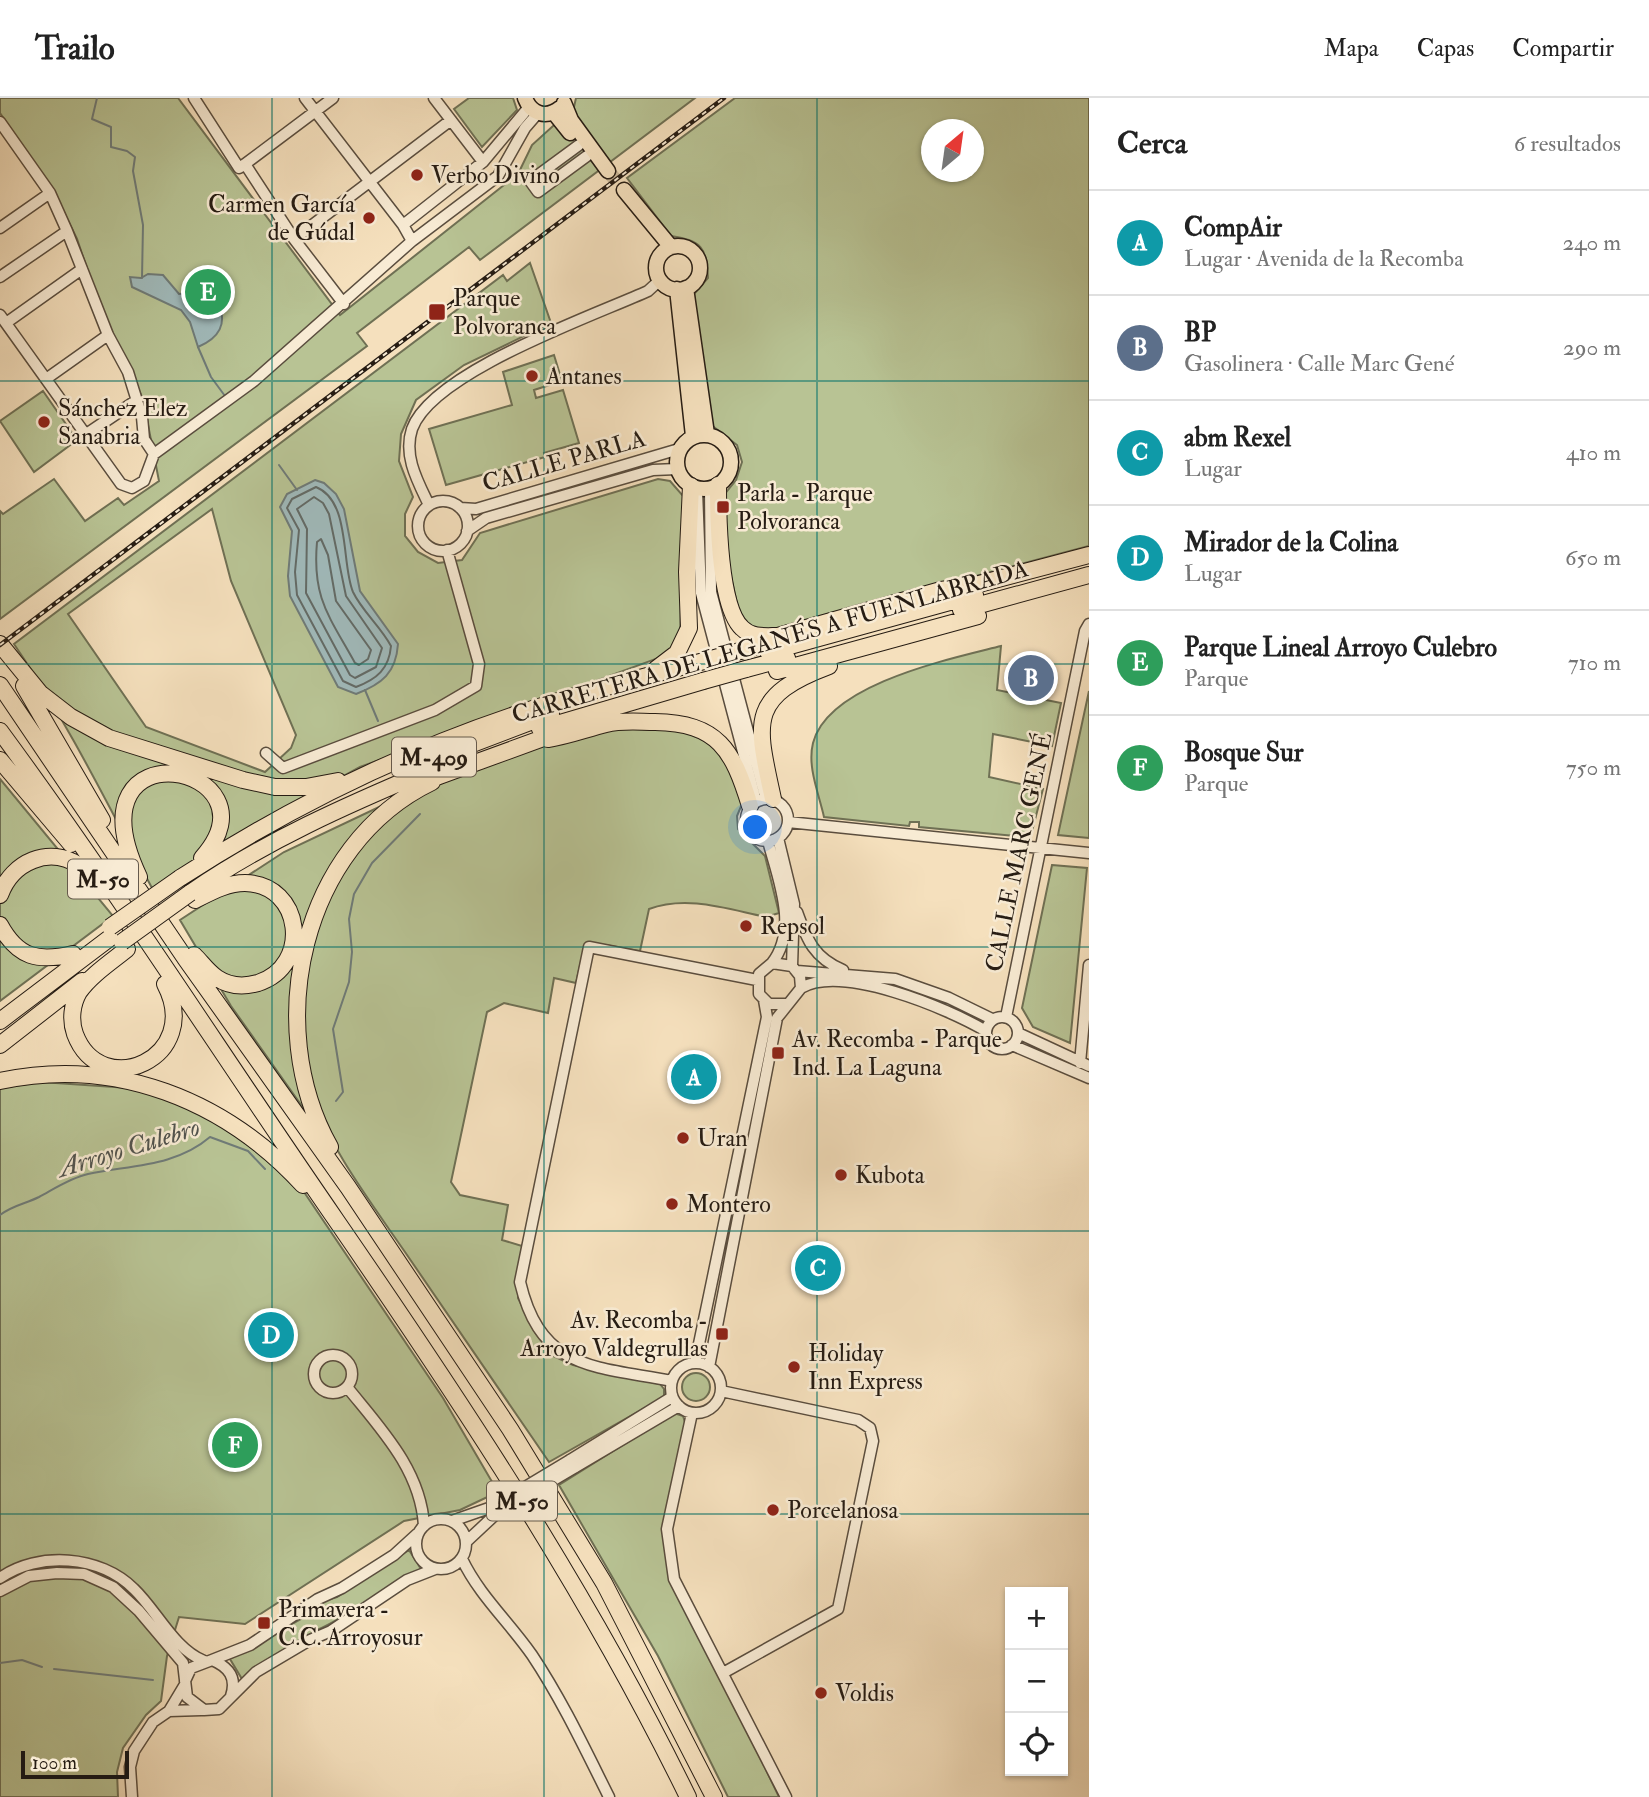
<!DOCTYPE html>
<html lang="es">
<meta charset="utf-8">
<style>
:root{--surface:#fff;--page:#f6f6f6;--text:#222;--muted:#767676;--line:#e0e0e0;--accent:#2563eb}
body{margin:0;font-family:"IM FELL Double Pica",serif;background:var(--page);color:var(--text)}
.controls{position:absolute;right:21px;bottom:21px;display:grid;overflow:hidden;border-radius:0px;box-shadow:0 2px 5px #0004}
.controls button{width:63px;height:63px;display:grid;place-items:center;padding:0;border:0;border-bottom:2px solid var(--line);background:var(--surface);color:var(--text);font:35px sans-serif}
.compass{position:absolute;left:921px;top:21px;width:63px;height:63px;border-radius:50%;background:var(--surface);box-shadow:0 2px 5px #0004;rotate:29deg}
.scale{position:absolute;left:21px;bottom:18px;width:108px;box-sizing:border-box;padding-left:7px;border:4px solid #261c13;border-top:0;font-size:19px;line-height:24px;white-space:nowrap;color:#261c13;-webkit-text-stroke:5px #f8ebd4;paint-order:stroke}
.you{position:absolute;left:756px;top:730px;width:24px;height:24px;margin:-18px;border:5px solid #fff;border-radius:50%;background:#1a73e8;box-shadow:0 0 0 10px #1a73e833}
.badge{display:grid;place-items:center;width:46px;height:46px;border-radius:50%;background:var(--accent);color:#fff;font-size:23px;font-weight:700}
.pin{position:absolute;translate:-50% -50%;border:4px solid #fff;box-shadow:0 2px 7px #0006}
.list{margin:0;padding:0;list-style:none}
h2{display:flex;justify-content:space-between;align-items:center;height:91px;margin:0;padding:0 28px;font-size:30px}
h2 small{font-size:23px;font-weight:400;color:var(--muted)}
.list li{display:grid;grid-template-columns:46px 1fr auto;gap:21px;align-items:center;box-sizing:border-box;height:105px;padding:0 28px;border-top:2px solid var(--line)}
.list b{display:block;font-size:26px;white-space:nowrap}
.list p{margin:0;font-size:23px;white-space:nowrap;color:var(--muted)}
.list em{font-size:23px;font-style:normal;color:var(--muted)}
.icon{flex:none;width:38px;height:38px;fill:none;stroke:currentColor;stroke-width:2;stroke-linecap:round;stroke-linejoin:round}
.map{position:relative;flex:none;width:1089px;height:1699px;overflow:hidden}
header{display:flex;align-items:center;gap:42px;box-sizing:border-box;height:98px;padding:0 35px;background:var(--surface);border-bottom:2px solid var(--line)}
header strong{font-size:33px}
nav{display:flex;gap:38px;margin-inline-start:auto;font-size:24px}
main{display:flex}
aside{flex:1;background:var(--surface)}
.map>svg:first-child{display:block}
.green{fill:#b8c394;stroke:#6f7054;stroke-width:2;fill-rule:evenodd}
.water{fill:#a0babb;stroke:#6f7b78;stroke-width:2}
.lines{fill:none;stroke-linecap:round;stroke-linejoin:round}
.shore{stroke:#636b67;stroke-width:2}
.stream{stroke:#6f7b78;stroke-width:2}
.major-tunnel{stroke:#ccb99b;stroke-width:14;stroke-dasharray:14 7;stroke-linecap:butt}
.minor-casing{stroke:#5a4d3e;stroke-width:13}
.major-casing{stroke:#261c13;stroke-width:17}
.highway-casing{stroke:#261c13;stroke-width:18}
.minor{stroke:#f8ebd4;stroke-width:10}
.major{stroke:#f5e0bd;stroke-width:14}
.highway{stroke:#f5e0bd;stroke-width:16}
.rail-casing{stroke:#261c13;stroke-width:4.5}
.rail{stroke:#f8ebd4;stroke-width:2;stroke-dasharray:5;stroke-linecap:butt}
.minor-bridge-casing{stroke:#5a4d3e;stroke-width:13;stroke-linecap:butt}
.highway-bridge-casing{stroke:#261c13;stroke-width:18;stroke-linecap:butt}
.minor-bridge{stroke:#f8ebd4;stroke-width:10}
.highway-bridge{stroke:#f5e0bd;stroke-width:16}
.grid{fill:none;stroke:#0f766e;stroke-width:2;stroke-opacity:0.55}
.poi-dot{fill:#8f2418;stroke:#f8ebd4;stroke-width:2.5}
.labels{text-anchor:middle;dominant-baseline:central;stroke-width:5;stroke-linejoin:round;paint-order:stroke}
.shield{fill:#f8ebd4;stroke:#655a4d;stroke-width:2}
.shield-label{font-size:23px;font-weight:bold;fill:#261c13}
.poi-label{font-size:24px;fill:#261c13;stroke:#f8ebd4;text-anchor:start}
.street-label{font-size:24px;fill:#261c13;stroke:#f8ebd4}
.water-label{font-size:26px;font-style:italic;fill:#51534e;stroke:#f8ebd4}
</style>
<header>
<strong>Trailo</strong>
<nav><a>Mapa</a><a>Capas</a><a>Compartir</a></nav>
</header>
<main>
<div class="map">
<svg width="1089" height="1699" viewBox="0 0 1089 1699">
<rect width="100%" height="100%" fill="#f5e0bd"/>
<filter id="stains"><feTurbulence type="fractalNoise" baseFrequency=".00286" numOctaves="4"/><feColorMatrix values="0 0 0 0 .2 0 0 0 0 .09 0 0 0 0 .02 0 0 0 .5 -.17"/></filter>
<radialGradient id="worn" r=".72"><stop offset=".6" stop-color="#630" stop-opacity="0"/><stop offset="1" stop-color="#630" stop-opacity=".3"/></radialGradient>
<!-- green -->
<path class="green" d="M0,0h178l162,217 178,-141 14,-29 42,-38 2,-9h119l-215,162 -11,-13 -112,86 10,13 -367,273v-108l3,3 51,-35 31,42 33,-23 6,7 35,-24 -16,-82 -45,-98 -21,-62 -23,-47 -54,-79z
M469,0h44l4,12 -35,37 -28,-38z
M735,0h354v448l-317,84 -20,-1 -12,-12 -16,-72v-50l12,-15 6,-18 -5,-17 -27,-21 -16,-130 14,-16c-2,-31 -6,-37 -37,-42l-44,-58zM932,32h42v42h-42z
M530,165l21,60 -87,42 -48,35 -15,34 -2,27 14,36 -8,17v22l13,16 20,11 24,-3 18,-27 178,-54 12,2 14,16 -4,142 -16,17 -304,111 -120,66 -88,55c-44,-83 -85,-167 -138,-244l489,-369 4,6zM212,411l19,72 65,154 -5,13 -26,24 -119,-45 -78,-113z
M554,257l8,26 -28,9 2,8 27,-8 16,53 -35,10 1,4 -99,28 -17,-56 83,-24 -9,-33z
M43,293l34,49 -43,32 -34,-51z
M1001,548l-4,44 64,13 -9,43 -59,-12 -4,43 54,12 -12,46 -6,2 -106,-10v-5h-9l-1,4 -85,-9c-5,-23 -17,-50 -11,-74 15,-59 137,-84 188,-97z
M1089,593v147l-31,-3z
M604,630l93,3 30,25 15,48 -5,12 1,13 27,27 14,57 -13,4c-39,-8 -79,-22 -117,-8l-9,42 -34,-6 -24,12 -6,26 -22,-5 -6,35 -44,-10 -17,9 -36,170 9,13 48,10 -6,35 20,6 -4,52 18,36 17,22 20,9 87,19 4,5v8l-115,65c-48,-70 -96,-140 -144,-210 -33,-48 -80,-109 -95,-165 -28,-100 10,-212 87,-279 8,-7 19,-11 28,-16 56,-31 117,-47 179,-64z
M0,681l113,137 -113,85z
M396,701l-39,32 -37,54 -29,105 13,119 -73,-103 -51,-86 104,-68z
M1052,767l35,3 -17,175 -37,-16 -11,-19z
M41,984l88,6 58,17 50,30 67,57 139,206 55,94 -38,18 -56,11 -159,103 -66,-7 -12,39 -6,45 -15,14 -23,33 -6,24 1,25h-118v-709z
M682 1289a14 14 0 1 1 28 0a14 14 0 1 1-28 0Z
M674,1315l9,3 3,9 -19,138 112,234h-51l-70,-141 -99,-171z
M409,1452l12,19c-37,17 -69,46 -104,61l-75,49 -12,-20 71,-40 21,-18 15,-4z"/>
<!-- water -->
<path class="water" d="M148,176l15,1 16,19 20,-2 19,10c10,22 1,36 -20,45l-8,-25 -9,-12 -49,-23 -2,-10 11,1z
M315,382l9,3 12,11 8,15 16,82 38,53c-2,29 -16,40 -42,50l-18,-7 -48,-91 -2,-20 4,-45 -12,-24 7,-13z"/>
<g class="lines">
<!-- shore -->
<path class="shore" d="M316,389c35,14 25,77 37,105 9,19 28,35 38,54 -2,23 -14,33 -35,41l-13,-6 -46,-86 -2,-23 4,-42 -12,-22 5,-9z
M314,399l9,6 6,11 17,82 36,52 -6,19 -21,11 -5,-3 -44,-82 1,-64 -10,-20z
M321,441l7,16 8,46 35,49 -3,9 -9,6 -4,-2c-26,-47 -43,-65 -38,-121z"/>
<!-- stream -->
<path class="stream" d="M97,0l-5,21 19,8v20l16,4 8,6 -2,14 10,54 -1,53
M198,249l13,30 14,19
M279,367l18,25
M365,592l13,31
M336,1003l7,-9 -10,-63 16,-47 3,-30 -3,-33 5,-25 18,-31 48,-49
M0,1117c13,-10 25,-11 39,-18 15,-8 31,-19 49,-23 42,-9 87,-7 122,-37l38,14 17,18
M0,1565l22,-3 20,7
M54,1571l99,11"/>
<!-- major-tunnel -->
<path class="major-tunnel" d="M608,73l16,19"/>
<!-- minor casing -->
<g class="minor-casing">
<path id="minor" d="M194,0l45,70 6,-4 49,75 50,65
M305,0l98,127 9,16
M434,0l49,64
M0,24l50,71 17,38 41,104 20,37 14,45 2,22 10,15
M579,47l-49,36 8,11 49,-36
M245,66l88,-66
M403,127l80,-63 46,-55
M0,130l50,-35
M294,141l157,-119
M0,179l67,-46
M0,217l121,169 11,4 12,-7 10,-27 100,-73 158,-140 86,-65 27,-48 13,-15
M6,225l76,-54
M46,281l62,-44
M85,337l52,-35
M710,390l1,104 53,200
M697,393l4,102 55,208
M418 428a25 25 0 1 1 50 0a25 25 0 1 1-50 0Z
M429,407c-11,-23 -26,-49 -17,-76 20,-57 181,-113 236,-138l12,-11
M460,410l16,1 203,-60
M467,433l19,-13 167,-48 24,-1
M266,655l17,15 152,-58 41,-24 3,-22 -32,-114
M746 722a21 21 0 1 1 42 0a21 21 0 1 1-42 0Z
M788,724l301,31
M778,740l16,66 -2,62
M768,743c10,38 31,87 4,122
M797,814c10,28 17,46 46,58
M797,873l98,8 54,19 43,21
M801,890c41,-24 146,20 185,43
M986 935a16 16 0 1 1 32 0a16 16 0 1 1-32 0Z
M1006,919l79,-386 4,-7
M1018,935l71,33
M1012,947l77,33
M1080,965l9,-98
M314 1276a19 19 0 1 1 38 0a19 19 0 1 1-38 0Z
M695,1265l72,-346 -3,-17
M671 1290a25 25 0 1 1 50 0a25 25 0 1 1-50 0Z
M709,1269l68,-349 24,-30 -1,-12 -8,-10 -20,-3 -13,11v20l10,10h19
M672,1283c-77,-15 -131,-10 -152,-99l69,-335 168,33
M347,1289c33,41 74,83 77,139
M721,1293l137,29 12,8 3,13 -35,168 -115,64
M692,1315l-25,116 7,50 112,218
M570,1362l102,-63
M574,1370l105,-62
M416 1446a25 25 0 1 1 50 0a25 25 0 1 1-50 0Z
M452,1423l40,-14
M466,1444l30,-28
M462,1461c17,36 47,63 70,96 30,45 53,94 77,142
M0,1480c38,-27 100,-23 134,11 23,22 40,60 70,72
M0,1493l29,-15 28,-3 27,1 29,13 26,24 44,52 4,34 17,13 15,-1 37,-37 54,-32 21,-9 76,-51 28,-11
M212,1562l38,-15 68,-46 24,-11 52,-33 23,-21
M185,1583l6,-13 21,-8c17,7 25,18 19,36
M169,1613l32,-1
M132,1699l-2,-30 4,-16 19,-29 16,-11 15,-25"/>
</g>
<!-- major casing -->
<g class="major-casing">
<path id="major" d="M525,0c6,16 21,21 35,10
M564,5l7,17 37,51
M554,15l16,20
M624,92l47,57
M656 170a22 22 0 1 1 44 0a22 22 0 1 1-44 0Z
M686,190l21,146
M677,191l16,147
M677 364a27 27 0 1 1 54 0a27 27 0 1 1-54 0Z"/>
</g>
<!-- highway casing -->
<g class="highway-casing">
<path id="highway" d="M718,387c0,31 1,122 24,143 10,10 23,8 36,8l163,-46 29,-4
M960,491l129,-34
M961,512l128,-35
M0,546l40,49 31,24 38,21 134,42 32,7h31l32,-6
M740,553l36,-10
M768,554l207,-57
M656,571l21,-16 12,-25 -2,-56 4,-86
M746,571l41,-11
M777,573l201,-55
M0,587l185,273 163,229 162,242 94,154 110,214
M24,588l78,134
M540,631l163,-48
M0,633c117,159 224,327 336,489 128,186 253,374 352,577
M548,641c20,-3 38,-10 58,-15 15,-4 33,-2 49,-2 63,1 78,28 95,84
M0,662l71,84
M412,669l139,-53
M420,685l137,-50
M773,701c-16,-75 -27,-102 56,-133
M139,779c-74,-157 146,-112 63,-19
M180,780c116,-75 242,-136 375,-176 49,-15 99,-28 149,-41
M190,795c75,-52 157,-88 240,-123
M0,797c12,-33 49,-50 80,-29 7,5 14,13 20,19
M0,827c18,33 38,37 73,29
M127,851c-16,13 -36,26 -48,43 -7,12 -9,28 -4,42 26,69 129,24 90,-50
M194,857c8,8 14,17 23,23 12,8 27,9 41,5 54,-17 45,-99 -13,-100 -18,0 -34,9 -50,17
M0,923l115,-87
M0,947l82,-64
M0,983c115,-25 225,19 303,104
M330,1049c-68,-121 -29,-302 102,-365"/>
</g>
<!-- minor -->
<use href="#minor" class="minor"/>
<!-- major -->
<use href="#major" class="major"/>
<!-- highway -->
<use href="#highway" class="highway"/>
<!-- rail casing -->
<g class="rail-casing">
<path id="rail" d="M0,547l724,-547"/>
</g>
<!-- rail -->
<use href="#rail" class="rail"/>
<!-- minor-bridge casing -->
<g class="minor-bridge-casing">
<path id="minor-bridge" d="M492,1409l78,-47
M496,1416l78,-46"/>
</g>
<!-- highway-bridge casing -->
<g class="highway-bridge-casing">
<path id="highway-bridge" d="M704,563l36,-10
M703,583l43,-12
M110,829l70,-49
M122,844l68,-49"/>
</g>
<!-- minor-bridge -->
<use href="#minor-bridge" class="minor-bridge"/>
<!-- highway-bridge -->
<use href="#highway-bridge" class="highway-bridge"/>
</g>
<!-- grid -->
<path class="grid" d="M272,0v1699M544,0v1699M817,0v1699M0,283h1089M0,566h1089M0,849h1089M0,1133h1089M0,1416h1089"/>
<!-- markers -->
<g class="poi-dot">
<circle cx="417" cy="77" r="7"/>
<circle cx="369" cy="120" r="7"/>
<rect x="428" y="205" width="18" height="18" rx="3.5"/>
<circle cx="532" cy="278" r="7"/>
<circle cx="44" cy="324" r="7"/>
<rect x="716" y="402" width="14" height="14" rx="3.5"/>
<circle cx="746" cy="828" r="7"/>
<rect x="771" y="948" width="14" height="14" rx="3.5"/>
<circle cx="683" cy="1040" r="7"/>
<circle cx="841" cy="1077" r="7"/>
<circle cx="672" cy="1106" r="7"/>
<rect x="715" y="1229" width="14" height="14" rx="3.5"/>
<circle cx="794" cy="1269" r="7"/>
<circle cx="773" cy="1412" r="7"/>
<rect x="257" y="1518" width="14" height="14" rx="3.5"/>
<circle cx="821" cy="1595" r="7"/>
</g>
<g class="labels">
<!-- shield labels -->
<g class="shield">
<rect x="392" y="639.5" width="84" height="39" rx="5"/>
<rect x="68" y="761.5" width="70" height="39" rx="5"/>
<rect x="487" y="1383.5" width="70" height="39" rx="5"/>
</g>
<g class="shield-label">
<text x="434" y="659">M-409</text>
<text x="103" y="781">M-50</text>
<text x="522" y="1403">M-50</text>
</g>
<!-- poi labels -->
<g class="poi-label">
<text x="431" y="77">Verbo Divino</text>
<text x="355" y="106" text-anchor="end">Carmen García<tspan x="355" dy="28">de Gúdal</tspan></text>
<text x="453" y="200">Parque<tspan x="453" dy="28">Polvoranca</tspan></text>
<text x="546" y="278">Antanes</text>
<text x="58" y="310">Sánchez Elez<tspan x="58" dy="28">Sanabria</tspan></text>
<text x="737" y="395">Parla - Parque<tspan x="737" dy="28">Polvoranca</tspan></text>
<text x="760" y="828">Repsol</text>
<text x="792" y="941">Av. Recomba - Parque<tspan x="792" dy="28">Ind. La Laguna</tspan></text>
<text x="697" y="1040">Uran</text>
<text x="855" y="1077">Kubota</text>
<text x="686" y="1106">Montero</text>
<text x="708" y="1222" text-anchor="end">Av. Recomba -<tspan x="708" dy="28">Arroyo Valdegrullas</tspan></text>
<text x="808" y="1255">Holiday<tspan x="808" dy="28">Inn Express</tspan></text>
<text x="787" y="1412">Porcelanosa</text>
<text x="278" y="1511">Primavera -<tspan x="278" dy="28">C.C. Arroyosur</tspan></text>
<text x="835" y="1595">Voldis</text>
</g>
<!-- street labels -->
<g class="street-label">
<text transform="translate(564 363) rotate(-16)">CALLE PARLA</text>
<text transform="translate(770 544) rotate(-16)">CARRETERA DE LEGANÉS A FUENLABRADA</text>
<text transform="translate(1019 754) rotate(-78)">CALLE MARC GENÉ</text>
</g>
<!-- water labels -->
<g class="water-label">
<text transform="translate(129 1050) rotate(-17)">Arroyo Culebro</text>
</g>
</g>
<rect width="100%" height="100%" filter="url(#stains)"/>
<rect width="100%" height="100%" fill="url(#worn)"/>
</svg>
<div class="controls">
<button>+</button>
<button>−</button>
<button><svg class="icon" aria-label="locate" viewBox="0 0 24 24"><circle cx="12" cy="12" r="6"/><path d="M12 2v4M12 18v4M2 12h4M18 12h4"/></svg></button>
</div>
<svg class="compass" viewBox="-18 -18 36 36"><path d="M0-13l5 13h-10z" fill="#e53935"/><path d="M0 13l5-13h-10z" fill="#767676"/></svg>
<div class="scale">100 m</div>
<div class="you"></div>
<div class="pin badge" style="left:694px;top:979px;background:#0f9aa8">A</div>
<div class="pin badge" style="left:1031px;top:580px;background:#5c6f8a">B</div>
<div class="pin badge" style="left:818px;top:1170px;background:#0f9aa8">C</div>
<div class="pin badge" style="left:271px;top:1237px;background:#0f9aa8">D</div>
<div class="pin badge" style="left:208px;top:194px;background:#2e9e5b">E</div>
<div class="pin badge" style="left:235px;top:1347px;background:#2e9e5b">F</div>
</div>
<aside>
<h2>Cerca<small>6 resultados</small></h2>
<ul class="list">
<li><span class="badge" style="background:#0f9aa8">A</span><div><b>CompAir</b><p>Lugar · Avenida de la Recomba</p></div><em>240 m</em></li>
<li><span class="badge" style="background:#5c6f8a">B</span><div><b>BP</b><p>Gasolinera · Calle Marc Gené</p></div><em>290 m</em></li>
<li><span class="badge" style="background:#0f9aa8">C</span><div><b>abm Rexel</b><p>Lugar</p></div><em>410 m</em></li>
<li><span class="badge" style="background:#0f9aa8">D</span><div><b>Mirador de la Colina</b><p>Lugar</p></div><em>650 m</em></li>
<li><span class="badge" style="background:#2e9e5b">E</span><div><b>Parque Lineal Arroyo Culebro</b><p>Parque</p></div><em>710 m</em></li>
<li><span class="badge" style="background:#2e9e5b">F</span><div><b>Bosque Sur</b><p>Parque</p></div><em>750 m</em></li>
</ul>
</aside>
</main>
